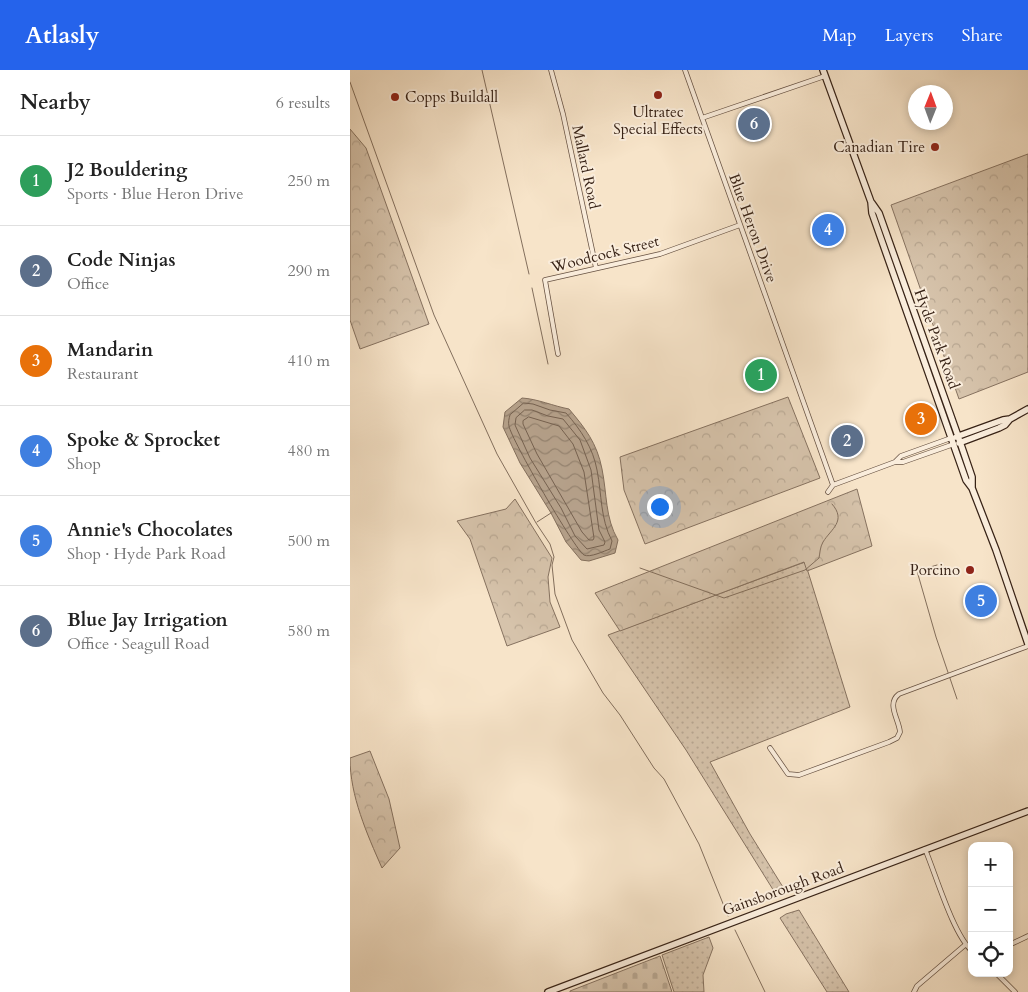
<!DOCTYPE html>
<meta charset="utf-8">
<style>
:root{--surface:#fff;--page:#f6f6f6;--text:#222;--muted:#767676;--line:#e0e0e0;--accent:#2563eb}
body{margin:0;font-family:Cardo,serif;background:var(--page);color:var(--text)}
.controls{position:absolute;right:15px;bottom:15px;display:grid;overflow:hidden;border-radius:10px;box-shadow:0 2px 8px #0003}
.controls button{width:45px;height:45px;display:grid;place-items:center;padding:0;border:0;border-bottom:1px solid var(--line);background:var(--surface);color:var(--text);font:25px sans-serif}
.compass{position:absolute;left:558px;top:15px;width:45px;height:45px;border-radius:50%;background:var(--surface);box-shadow:0 2px 8px #0003;rotate:1deg}
.you{position:absolute;left:309px;top:436px;width:18px;height:18px;margin:-12px;border:4px solid #fff;border-radius:50%;background:#1a73e8;box-shadow:0 0 0 8px #1a73e833}
.badge{display:grid;place-items:center;width:32px;height:32px;border-radius:50%;background:var(--accent);color:#fff;font-size:16px;font-weight:700}
.pin{position:absolute;translate:-50% -50%;border:2px solid #fff;box-shadow:0 1px 5px #0006}
.list{margin:0;padding:0;list-style:none}
h2{display:flex;justify-content:space-between;align-items:center;height:65px;margin:0;padding:0 20px;font-size:21px}
h2 small{font-size:16px;font-weight:400;color:var(--muted)}
.list li{display:grid;grid-template-columns:32px 1fr auto;gap:15px;align-items:center;box-sizing:border-box;height:90px;padding:0 20px;border-top:1px solid var(--line)}
.list b{display:block;font-size:19px;white-space:nowrap}
.list p{margin:0;font-size:16px;white-space:nowrap;color:var(--muted)}
.list em{font-size:16px;font-style:normal;color:var(--muted)}
.icon{flex:none;width:28px;height:28px;fill:none;stroke:currentColor;stroke-width:2;stroke-linecap:round;stroke-linejoin:round}
.map{position:relative;flex:none;width:678px;height:922px;overflow:hidden}
header{display:flex;align-items:center;gap:30px;box-sizing:border-box;height:70px;padding:0 25px;background:var(--accent);color:#fff}
header strong{font-size:24px}
nav{display:flex;gap:28px;margin-inline-start:auto;font-size:18px}
main{display:flex}
aside{flex:1;background:var(--surface)}
.map>svg:first-child{display:block}
.grass{fill:url(#grass-dots);stroke:#867260}
.forest{fill:url(#forest-crowns);stroke:#867260}
.cemetery{fill:url(#cemetery-stones);stroke:#867260}
.water{fill:url(#water-waves);stroke:#836f5d}
.lines{fill:none;stroke-linecap:round;stroke-linejoin:round}
.shore{stroke:#766251;stroke-width:1}
.stream{stroke:#836f5d;stroke-width:1}
.street-casing{stroke:#675243;stroke-width:5.5}
.secondary-casing{stroke:#372216;stroke-width:8}
.street{stroke:#faeddc;stroke-width:4}
.secondary{stroke:#faeddc;stroke-width:5.5}
.poi-dot{fill:#8f2418;stroke:#faeddc;stroke-width:2}
.labels{text-anchor:middle;dominant-baseline:central;stroke-width:4;stroke-linejoin:round;paint-order:stroke}
.poi-label{font-size:15px;fill:#372216;stroke:#faeddc;text-anchor:end}
.street-label{font-size:15px;fill:#372216;stroke:#faeddc}
</style>
<header>
<strong>Atlasly</strong>
<nav><a>Map</a><a>Layers</a><a>Share</a></nav>
</header>
<main>
<aside>
<h2>Nearby<small>6 results</small></h2>
<ul class="list">
<li><span class="badge" style="background:#2e9e5b">1</span><div><b>J2 Bouldering</b><p>Sports · Blue Heron Drive</p></div><em>250 m</em></li>
<li><span class="badge" style="background:#5c6f8a">2</span><div><b>Code Ninjas</b><p>Office</p></div><em>290 m</em></li>
<li><span class="badge" style="background:#e8710a">3</span><div><b>Mandarin</b><p>Restaurant</p></div><em>410 m</em></li>
<li><span class="badge" style="background:#3f7fe0">4</span><div><b>Spoke &amp; Sprocket</b><p>Shop</p></div><em>480 m</em></li>
<li><span class="badge" style="background:#3f7fe0">5</span><div><b>Annie's Chocolates</b><p>Shop · Hyde Park Road</p></div><em>500 m</em></li>
<li><span class="badge" style="background:#5c6f8a">6</span><div><b>Blue Jay Irrigation</b><p>Office · Seagull Road</p></div><em>580 m</em></li>
</ul>
</aside>
<div class="map">
<svg width="678" height="922" viewBox="0 0 678 922">
<defs>
<pattern id="grass-dots" width="8" height="8" patternUnits="userSpaceOnUse" patternTransform="scale(1.25)"><rect width="8" height="8" fill="#d6c3ab"/><path d="M2 2h.1M6 6h.1" fill="none" stroke="#b8a792" stroke-width="1.8" stroke-linecap="round"/></pattern>
<pattern id="forest-crowns" width="20" height="18" patternUnits="userSpaceOnUse" patternTransform="scale(1.25)"><rect width="20" height="18" fill="#d6c3ab"/><path d="M2 6a3 3 0 1 1 6 0M12 15a3 3 0 1 1 6 0" fill="none" stroke="#b8a792"/></pattern>
<pattern id="cemetery-stones" width="16" height="16" patternUnits="userSpaceOnUse" patternTransform="scale(1.25)"><rect width="16" height="16" fill="#d6c3ab"/><path d="M2 7V4a2 2 0 0 1 4 0v3zM10 15v-3a2 2 0 0 1 4 0v3z" fill="#b8a792"/></pattern>
<pattern id="water-waves" width="16" height="10" patternUnits="userSpaceOnUse" patternTransform="scale(1.25)"><rect width="16" height="10" fill="#b6a28c"/><path d="M0 5q4-4 8 0t8 0" fill="none" stroke="#958471"/></pattern>
</defs>
<rect width="100%" height="100%" fill="#f7e4c9"/>
<filter id="stains"><feTurbulence type="fractalNoise" baseFrequency=".004" numOctaves="4"/><feColorMatrix values="0 0 0 0 .2 0 0 0 0 .09 0 0 0 0 .02 0 0 0 .5 -.17"/></filter>
<radialGradient id="worn" r=".72"><stop offset=".6" stop-color="#630" stop-opacity="0"/><stop offset="1" stop-color="#630" stop-opacity=".3"/></radialGradient>
<!-- grass -->
<path class="grass" d="M455,492l45,145 -140,55 40,72 36,58 -9,4 -91,-146 -78,-115z
M449,840l50,82h-22l-47,-74 6,-4z
M359,867l4,11 -10,27 1,17h-30l-12,-37z"/>
<!-- forest -->
<path class="forest" d="M0,59l16,19 63,176 -69,25 -10,-29z
M678,84v218l-69,27 -68,-194z
M438,327l32,81 -175,66 -21,-54 -4,-33z
M507,419l15,57 -65,25 -3,-9 -184,69 -25,-38z
M165,429l37,59 -4,19 2,25 10,25 -53,19 -37,-107 -13,-18 49,-12z
M20,681l19,48 11,49 -18,20c-15,-34 -32,-72 -32,-110z"/>
<!-- cemetery -->
<path class="cemetery" d="M310,886l12,36h-102v-1z"/>
<!-- water -->
<path class="water" d="M172,328c16,1 31,8 47,11 16,19 28,34 33,60 5,24 3,49 16,71l-3,13 -26,8 -8,-1 -15,-18 -15,-29 -31,-50 -17,-36 2,-15z"/>
<g class="lines">
<!-- shore -->
<path class="shore" d="M174,333l9,1 17,6 16,3c15,17 27,35 31,57 5,25 3,48 15,71l-2,8c-6,2 -20,9 -26,6 -9,-5 -73,-116 -75,-129 -1,-3 0,-8 1,-11z
M175,340h7l16,6 15,3 17,21 11,30 8,60 6,12 -1,3 -17,4 -12,-13 -14,-28 -31,-50 -15,-33 1,-7z
M179,347l30,9 14,18 11,28 10,66 -1,2h-4l-7,-8 -45,-78 -14,-30v-3z"/>
<!-- stream -->
<path class="stream" d="M132,0l47,204
M0,12l84,233 63,139 39,69 14,21 4,13 -2,8 3,29 17,46 31,53 17,22 34,53 10,11 35,65 29,72
M182,218l16,76
M187,452l14,-9
M587,495l-20,6 19,66 21,62
M290,498l84,30 81,-28 14,-12c1,-5 1,-11 4,-16 8,-13 24,-21 9,-38
M385,860l30,62"/>
<!-- street casing -->
<g class="street-casing">
<path id="street" d="M201,0l12,44 33,154
M335,0l148,415
M352,48l123,-42
M208,284l-13,-74 115,-26 80,-29
M545,392h8l51,-18
M483,415l62,-23 6,-6 50,-18
M478,422l5,-7
M420,678l18,26 11,1 90,-33 8,-4 3,-6c-1,-13 -14,-28 -1,-38l129,-48
M575,779c11,26 28,85 47,102
M659,875l19,-9
M646,903l19,19
M564,922l3,-6 48,-41"/>
</g>
<!-- secondary casing -->
<g class="secondary-casing">
<path id="secondary" d="M473,0l48,132 1,11 94,267 6,8 24,62 32,94
M522,133l7,10 79,223 14,41v11
M606,367l47,-17 7,-1
M609,373l40,-15 6,-3 5,-6 18,-10
M198,922l480,-181"/>
</g>
<!-- street -->
<use href="#street" class="street"/>
<!-- secondary -->
<use href="#secondary" class="secondary"/>
</g>
<!-- markers -->
<g class="poi-dot">
<circle cx="308" cy="25" r="5"/>
<circle cx="45" cy="27" r="5"/>
<circle cx="585" cy="77" r="5"/>
<circle cx="620" cy="500" r="5"/>
</g>
<g class="labels">
<!-- poi labels -->
<g class="poi-label">
<text x="55" y="27" text-anchor="start">Copps Buildall</text>
<text x="308" y="42" text-anchor="middle">Ultratec<tspan x="308" dy="17">Special Effects</tspan></text>
<text x="575" y="77">Canadian Tire</text>
<text x="610" y="500">Porcino</text>
</g>
<!-- street labels -->
<g class="street-label">
<text transform="translate(236 97) rotate(78)">Mallard Road</text>
<text transform="translate(403 158) rotate(70)">Blue Heron Drive</text>
<text transform="translate(255 184) rotate(-14)">Woodcock Street</text>
<text transform="translate(587 269) rotate(70)">Hyde Park Road</text>
<text transform="translate(433 819) rotate(-20)">Gainsborough Road</text>
</g>
</g>
<rect width="100%" height="100%" filter="url(#stains)"/>
<rect width="100%" height="100%" fill="url(#worn)"/>
</svg>
<div class="controls">
<button>+</button>
<button>−</button>
<button><svg class="icon" aria-label="locate" viewBox="0 0 24 24"><circle cx="12" cy="12" r="6"/><path d="M12 2v4M12 18v4M2 12h4M18 12h4"/></svg></button>
</div>
<svg class="compass" viewBox="-18 -18 36 36"><path d="M0-13l5 13h-10z" fill="#e53935"/><path d="M0 13l5-13h-10z" fill="#767676"/></svg>
<div class="you"></div>
<div class="pin badge" style="left:411px;top:305px;background:#2e9e5b">1</div>
<div class="pin badge" style="left:497px;top:371px;background:#5c6f8a">2</div>
<div class="pin badge" style="left:571px;top:349px;background:#e8710a">3</div>
<div class="pin badge" style="left:478px;top:160px;background:#3f7fe0">4</div>
<div class="pin badge" style="left:631px;top:531px;background:#3f7fe0">5</div>
<div class="pin badge" style="left:404px;top:54px;background:#5c6f8a">6</div>
</div>
</main>
